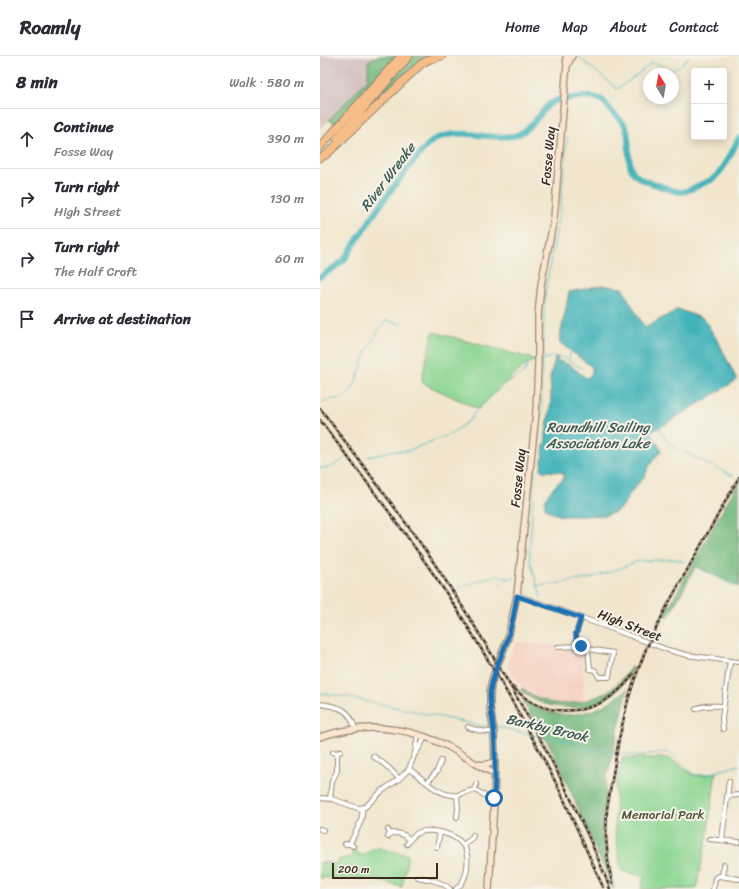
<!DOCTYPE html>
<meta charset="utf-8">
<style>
:root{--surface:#fff;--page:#f2f2f3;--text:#2b2b33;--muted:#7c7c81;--line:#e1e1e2}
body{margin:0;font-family:Sriracha,sans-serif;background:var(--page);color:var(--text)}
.controls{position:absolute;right:12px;top:12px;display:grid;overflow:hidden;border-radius:4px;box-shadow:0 2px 10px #0003}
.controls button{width:36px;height:36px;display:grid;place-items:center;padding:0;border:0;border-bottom:1px solid var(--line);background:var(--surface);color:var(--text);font:20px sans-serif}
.compass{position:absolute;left:323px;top:12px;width:36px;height:36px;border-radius:50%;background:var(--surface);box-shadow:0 2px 10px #0003;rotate:349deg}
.scale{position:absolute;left:12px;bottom:10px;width:106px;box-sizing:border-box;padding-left:4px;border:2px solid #3b2a1e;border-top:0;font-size:11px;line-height:14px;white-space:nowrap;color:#3b2a1e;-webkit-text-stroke:3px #f7f3e8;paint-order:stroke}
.stop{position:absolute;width:12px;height:12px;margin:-9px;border:3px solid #1f6fb2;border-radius:50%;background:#fff}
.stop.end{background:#1f6fb2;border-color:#fff;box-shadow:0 1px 4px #0008}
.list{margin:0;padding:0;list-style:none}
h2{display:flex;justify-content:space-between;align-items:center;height:52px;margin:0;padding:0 16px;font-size:17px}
h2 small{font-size:13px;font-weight:400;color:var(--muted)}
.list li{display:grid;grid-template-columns:26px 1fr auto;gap:12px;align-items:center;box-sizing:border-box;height:60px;padding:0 16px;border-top:1px solid var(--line)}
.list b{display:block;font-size:15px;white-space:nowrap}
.list p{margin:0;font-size:13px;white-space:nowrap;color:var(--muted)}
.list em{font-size:13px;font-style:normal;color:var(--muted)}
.icon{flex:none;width:22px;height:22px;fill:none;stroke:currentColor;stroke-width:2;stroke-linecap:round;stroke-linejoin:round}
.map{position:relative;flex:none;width:419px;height:833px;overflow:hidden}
header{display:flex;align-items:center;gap:24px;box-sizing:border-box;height:56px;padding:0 20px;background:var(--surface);border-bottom:1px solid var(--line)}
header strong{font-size:19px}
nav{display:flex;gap:22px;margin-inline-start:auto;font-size:14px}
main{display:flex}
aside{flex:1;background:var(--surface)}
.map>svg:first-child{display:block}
.built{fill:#f6d2c5}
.industrial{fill:#d1bfbf}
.green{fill:#8cd693;stroke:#648058}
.forest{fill:#71b77d;stroke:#56704e}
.water{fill:#42b3b9;stroke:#3e6e6c}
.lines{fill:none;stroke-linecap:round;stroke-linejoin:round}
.stream{stroke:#42b3b9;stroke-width:1}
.river{stroke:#42b3b9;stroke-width:6}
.street-casing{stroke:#968876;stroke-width:6}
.secondary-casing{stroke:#968876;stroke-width:8}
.highway-casing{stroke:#968876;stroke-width:9}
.street{stroke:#fff;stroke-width:4}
.secondary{stroke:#fce5cf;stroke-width:5.5}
.highway{stroke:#f7bd88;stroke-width:7}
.rail-casing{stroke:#3b2a1e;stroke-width:2.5}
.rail{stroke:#f7f3e8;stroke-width:1;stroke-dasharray:3;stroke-linecap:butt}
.route{stroke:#1f6fb2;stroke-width:5}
.labels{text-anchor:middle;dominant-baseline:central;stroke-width:4;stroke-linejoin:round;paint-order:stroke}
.street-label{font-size:13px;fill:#3b2a1e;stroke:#f7f3e8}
.park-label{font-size:13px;fill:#4f553b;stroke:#f7f3e8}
.water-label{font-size:14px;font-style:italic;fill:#3d5a54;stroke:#f7f3e8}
</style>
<header>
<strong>Roamly</strong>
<nav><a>Home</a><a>Map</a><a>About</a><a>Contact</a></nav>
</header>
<main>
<aside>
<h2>8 min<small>Walk · 580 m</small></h2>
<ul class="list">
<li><svg class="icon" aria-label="ahead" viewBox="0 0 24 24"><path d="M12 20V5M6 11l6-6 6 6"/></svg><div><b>Continue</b><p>Fosse Way</p></div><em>390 m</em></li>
<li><svg class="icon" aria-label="right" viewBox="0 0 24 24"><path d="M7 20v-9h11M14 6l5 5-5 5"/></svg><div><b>Turn right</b><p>High Street</p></div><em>130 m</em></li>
<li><svg class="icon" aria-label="right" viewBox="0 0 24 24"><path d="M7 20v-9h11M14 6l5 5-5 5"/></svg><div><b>Turn right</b><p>The Half Croft</p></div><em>60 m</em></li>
<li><svg class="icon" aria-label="arrive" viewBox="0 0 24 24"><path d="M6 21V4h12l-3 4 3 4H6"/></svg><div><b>Arrive at destination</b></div></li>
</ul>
</aside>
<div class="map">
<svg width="419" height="833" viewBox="0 0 419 833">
<rect width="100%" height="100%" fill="#f7f3e8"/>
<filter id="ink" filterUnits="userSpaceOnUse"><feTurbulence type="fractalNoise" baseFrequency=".025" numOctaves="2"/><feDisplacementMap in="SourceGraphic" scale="8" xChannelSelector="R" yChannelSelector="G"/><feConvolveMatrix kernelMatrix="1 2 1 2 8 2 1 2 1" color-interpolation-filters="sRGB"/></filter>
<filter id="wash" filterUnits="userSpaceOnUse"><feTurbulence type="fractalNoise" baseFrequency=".012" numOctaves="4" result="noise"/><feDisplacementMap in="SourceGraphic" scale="16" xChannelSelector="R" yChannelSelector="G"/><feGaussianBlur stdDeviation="0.9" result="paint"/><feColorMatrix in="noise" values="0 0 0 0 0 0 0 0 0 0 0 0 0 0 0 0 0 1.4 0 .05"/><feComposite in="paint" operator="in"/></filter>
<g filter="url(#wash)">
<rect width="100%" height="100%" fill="#f1e6cd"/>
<!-- built -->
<path class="built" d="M197,586l38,3 2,5 26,-1 1,52 -18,2 -20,-3 -15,-6 -9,-6 -14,-20 -1,-4z"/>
<!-- industrial -->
<path class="industrial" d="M0,0h58l-10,5v18l-48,50z"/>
<!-- green -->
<path class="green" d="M113,276l101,27v2l-6,2 -22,18 -1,2 -27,26 -55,-26 -1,-6z
M302,702h47l26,18 13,-1 8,-3 -9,66 -11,51h-55l3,-12 -23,-7 -6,-38 1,-47z
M55,791l4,1 29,7 -6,32 -26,-7 -22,-2 -13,2v-3l-21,1v-16l16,2 1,-4 14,-3 2,-8 9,7z"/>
<!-- forest -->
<path class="forest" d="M58,0h18l-61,68 -6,-4 39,-41v-18z
M91,0h18l-10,6 -54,51 -1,-2z
M419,425v105l-2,1 -41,-21 -28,51 -4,-2z
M312,610l1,3c-4,7 -9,14 -15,20 -7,6 -17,13 -26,16 -17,4 -37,3 -53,-3 -6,-2 -12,-7 -18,-11l1,-3c8,6 17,11 27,14 21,5 52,-3 67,-17 6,-5 11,-13 16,-19z
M308,632l-22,93 -3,54 11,54h-1l-60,-138 -30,-49 2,-1c9,5 18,10 28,12 28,6 55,-6 75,-25z"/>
<!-- water -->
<path class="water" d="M282,229l20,3 23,40 33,-19 26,10 15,24 18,37 -78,48 -9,4 11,17v2l-7,8 -6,9 -3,8 -15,17 -7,13 -7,6 -10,3 -22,1h-23l-11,-4 -5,-4c0,-2 0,-5 0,-7 2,-7 12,-19 18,-21l1,-6 -4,-2 -14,-1 -1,1 -4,-3 3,-24 1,-1c1,-16 5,-31 6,-47 0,-6 -1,-13 -1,-19 1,-7 4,-14 5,-21h2v3l13,5 16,13 4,-2 2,-4v-5l-33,-25 10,-50z"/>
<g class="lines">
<!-- stream -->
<path class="stream" d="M260,2l37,31 20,-14 14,-12h4l17,7 8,-4 9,-10
M55,280l11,-16 15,4
M224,303l-1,-5 1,-43 2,-25 14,-76 7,-72
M249,303l2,-8
M220,304c22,-6 23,-3 42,8
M3,346c8,-5 15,-1 24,-7 9,-7 13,-27 17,-37 3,-7 7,-14 10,-20
M339,372l9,14 10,8
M364,396l49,24
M47,401l15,-3 7,-3h19l14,-6 29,-11 19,-14 5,-8 30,-29 19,-10 4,-10 7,-2
M0,412c12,1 14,-3 24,-9
M210,489l4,-64 7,-68 1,-53
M210,491v13l11,37
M372,509l44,21 3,-1
M178,530l10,-7
M218,530l50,-7 36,-12 11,-5 9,-1 29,-2 11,2
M138,531h4l34,-12 12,3h7
M0,637l27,4 135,29h3l5,-1
M175,670l50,12 20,2 20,8 36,6 22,1 21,-3 8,2 14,14 9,7 13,-1 31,-9"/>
<!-- river -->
<path class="river" d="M0,221l16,-11 8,-6c22,-34 44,-68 70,-99 5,-6 10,-13 16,-18 6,-6 17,-8 25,-9 17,-2 52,8 66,-1 7,-4 14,-12 19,-18 4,-5 7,-11 13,-13 6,-4 14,-3 20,-4 9,-1 16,-3 24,0 8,2 10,8 15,14 5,5 11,9 14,16 5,13 0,34 7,44 5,8 16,10 24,13 8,2 15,6 23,7 7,0 13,-4 20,-7 3,-2 7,-3 11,-5 13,-8 21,-29 28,-42"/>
</g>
</g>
<g filter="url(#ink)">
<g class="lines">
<!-- street casing -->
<g class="street-casing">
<path id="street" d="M197,539l93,33 58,22 19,5 43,6 9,1
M261,562l-5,16 1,12 7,1 4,2 2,20c8,1 5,3 9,8h10l4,-24 -25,-4
M238,591l19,-1
M0,648c19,3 30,4 35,25
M376,653c8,-5 19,-3 27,-3
M148,671c9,4 16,5 26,5
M403,673l-1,-11 8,-57
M13,696l4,1 4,-2
M96,697l5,-8 4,-9
M53,700c11,7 18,13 26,23
M89,713c14,9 29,28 48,26 7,-1 12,-5 18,-5l9,5
M107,727l10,-12 4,-10
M155,734l1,-6
M407,740l12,-1
M0,742l12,1 26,9 7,-1 17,-16 17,-12 10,-10 6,-16 3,-19
M10,743l2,-18 5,-10v-18
M137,761l1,-9 -1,-13
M0,773l3,1
M70,777c9,0 13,0 19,6
M68,781l2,-4 -2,-3
M389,783l30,3
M402,784l7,-59
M25,788h5l3,2
M30,788c5,-13 14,-22 12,-36
M87,788c3,-5 7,-10 13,-12 12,-4 35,2 42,12 6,7 6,16 5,24 -1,8 -4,16 -11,21
M143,789l9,-7 1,-3
M117,791l3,-15
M402,820l2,-11
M97,821c12,2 24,4 33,12
M393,833l2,-11 4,-2 20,3"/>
</g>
<!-- secondary casing -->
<g class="secondary-casing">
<path id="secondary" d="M246,0l1,10
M0,681c44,-15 87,-11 129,10 15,8 29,20 45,26
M157,708l7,1 11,-3
M169,833l5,-87 1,-40 -1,-30 -4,-24v-14l1,-10 3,-10 14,-36 9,-43 19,-183 2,-49v-48l3,-30 13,-67 12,-143 1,-9 5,-10"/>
</g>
<!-- highway casing -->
<g class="highway-casing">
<path id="highway" d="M17,83l72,-83
M0,91l81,-91
M0,102l7,-4 94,-90 9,-5 12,-3"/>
</g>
<!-- street -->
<use href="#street" class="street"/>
<!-- secondary -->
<use href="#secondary" class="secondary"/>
<!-- highway -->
<use href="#highway" class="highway"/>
<!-- rail casing -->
<g class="rail-casing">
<path id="rail" d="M0,352c37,50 75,98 110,149 32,47 61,95 89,144 34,60 67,123 91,188
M0,364c47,63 96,125 138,191 37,59 72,120 103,182 14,31 28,62 42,94
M193,631c27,30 73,31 104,5 6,-5 12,-11 16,-18
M292,827l-4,-21 -2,-26 1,-27 12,-70 9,-39 6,-19 12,-32 21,-43 72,-129"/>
</g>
<!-- rail -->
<use href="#rail" class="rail"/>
</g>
</g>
<g class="lines" filter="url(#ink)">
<!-- route -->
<path class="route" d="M174,742c1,-22 2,-44 0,-65 -1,-13 -5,-27 -4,-40 2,-20 12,-37 18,-55 4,-14 7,-28 9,-42l64,22 -5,16 1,12h4"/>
</g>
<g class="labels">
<!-- street labels -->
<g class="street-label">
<text transform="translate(228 100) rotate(-85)">Fosse Way</text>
<text transform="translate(198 422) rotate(-84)">Fosse Way</text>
<text transform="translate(310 569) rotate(21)">High Street</text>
</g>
<!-- park labels -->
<g class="park-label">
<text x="343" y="758">Memorial Park</text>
</g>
<!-- water labels -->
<g class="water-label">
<text transform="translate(68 121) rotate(-53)">River Wreake</text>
<text x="278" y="371">Roundhill Sailing<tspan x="278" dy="16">Association Lake</tspan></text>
<text transform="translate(227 672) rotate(13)">Barkby Brook</text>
</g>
</g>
</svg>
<div class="controls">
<button>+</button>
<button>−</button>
</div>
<svg class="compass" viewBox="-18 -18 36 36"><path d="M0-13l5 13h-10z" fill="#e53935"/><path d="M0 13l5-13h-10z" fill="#7c7c81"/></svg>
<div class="scale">200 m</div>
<div class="stop" style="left:174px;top:742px"></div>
<div class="stop end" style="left:261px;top:590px"></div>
</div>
</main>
